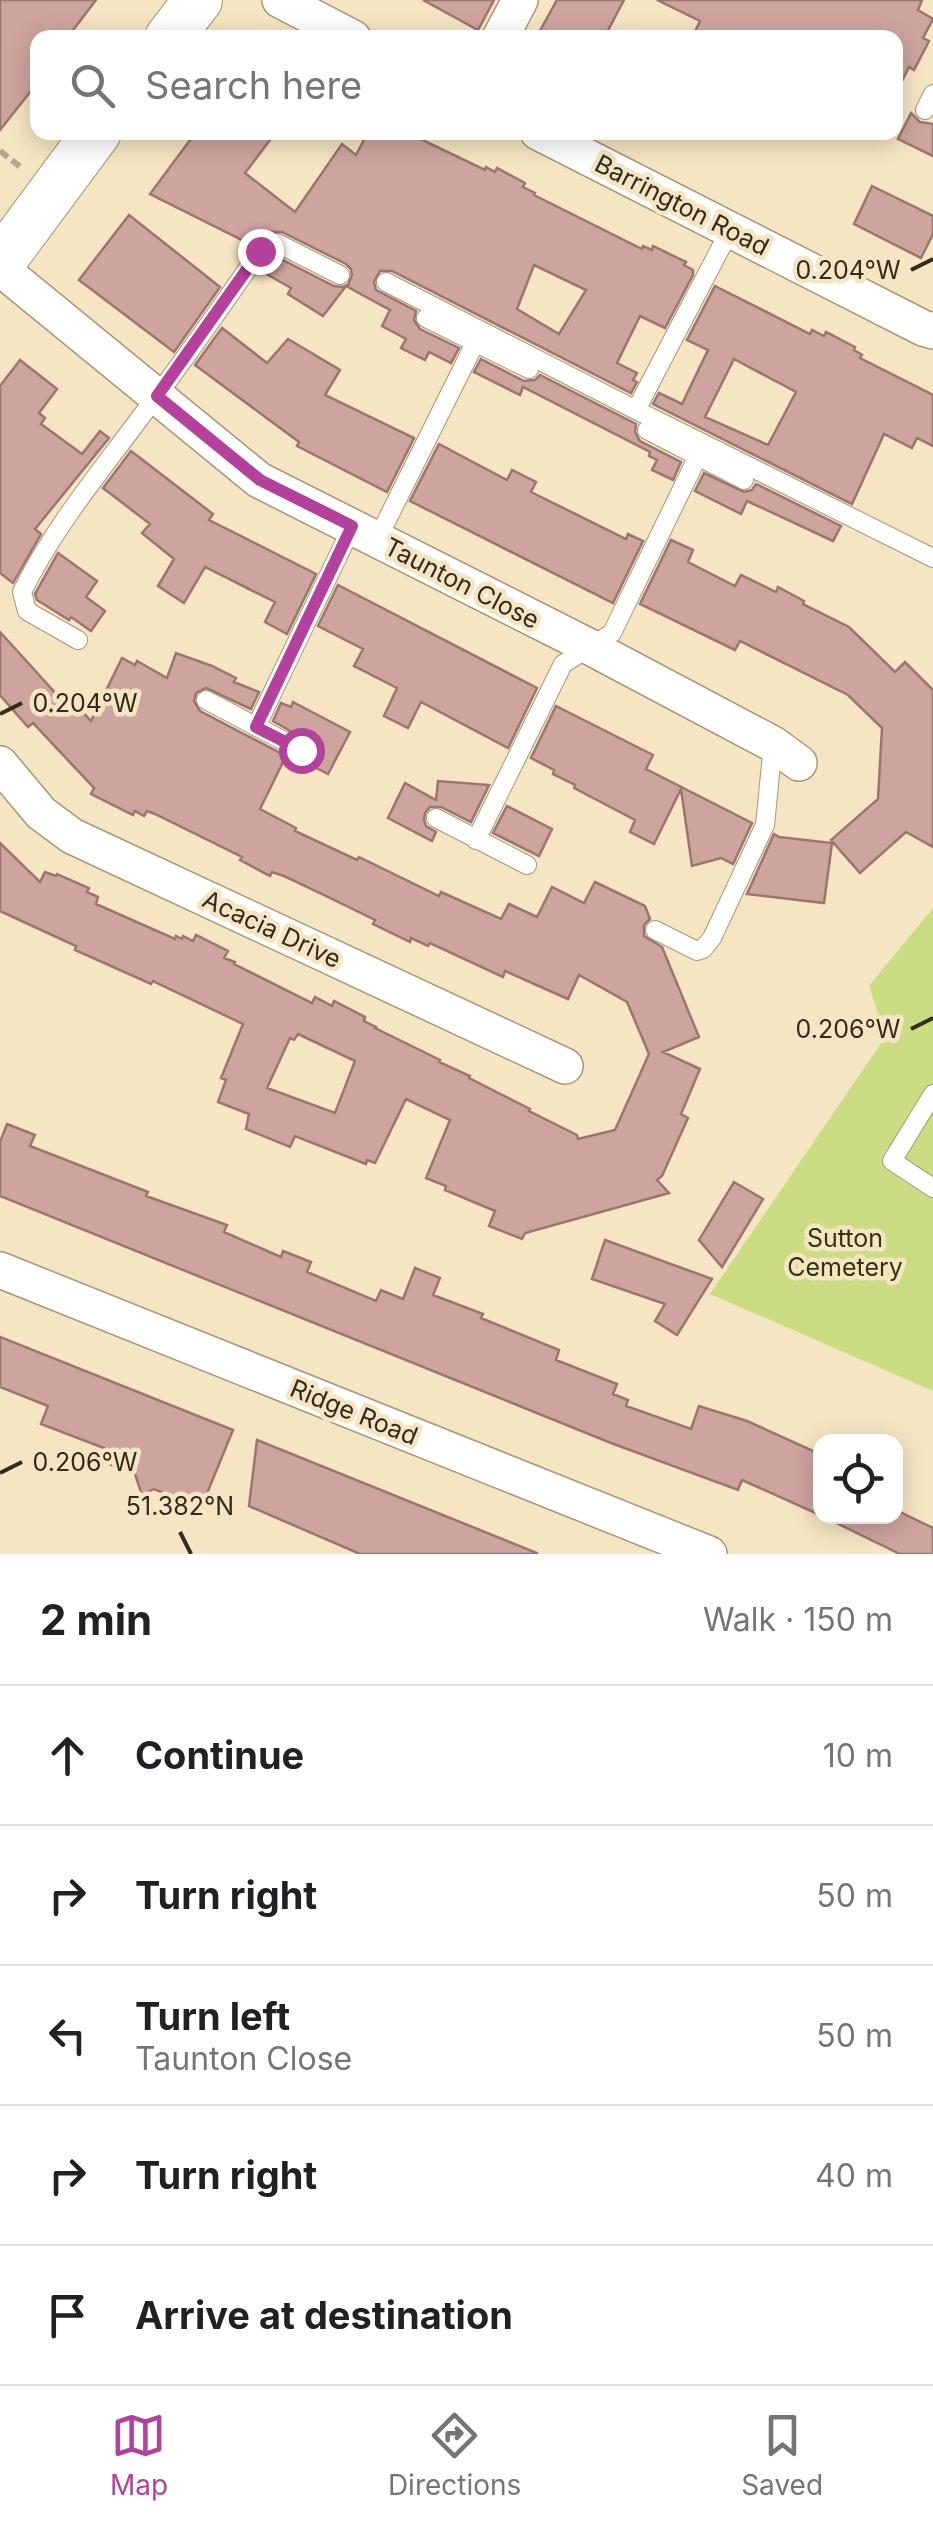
<!DOCTYPE html>
<meta charset="utf-8">
<style>
:root{--surface:#fff;--page:#f6f6f6;--text:#202124;--muted:#757577;--line:#e0e0e0;--accent:#b4419c}
body{margin:0;font-family:Inter,sans-serif;background:var(--page);color:var(--text)}
.controls{position:absolute;right:30px;bottom:30px;display:grid;overflow:hidden;border-radius:20px;box-shadow:0 5px 25px #0003}
.controls button{width:90px;height:90px;display:grid;place-items:center;padding:0;border:0;border-bottom:2px solid var(--line);background:var(--surface);color:var(--text);font:50px sans-serif}
.stop{position:absolute;width:30px;height:30px;margin:-22px;border:8px solid #b4419c;border-radius:50%;background:#fff}
.stop.end{background:#b4419c;border-color:#fff;box-shadow:0 2px 10px #0008}
.list{margin:0;padding:0;list-style:none}
h2{display:flex;justify-content:space-between;align-items:center;height:130px;margin:0;padding:0 40px;font-size:42px}
h2 small{font-size:32px;font-weight:400;color:var(--muted)}
.list li{display:grid;grid-template-columns:65px 1fr auto;gap:30px;align-items:center;box-sizing:border-box;height:140px;padding:0 40px;border-top:2px solid var(--line)}
.list b{display:block;font-size:38px;white-space:nowrap}
.list p{margin:0;font-size:32px;white-space:nowrap;color:var(--muted)}
.list em{font-size:32px;font-style:normal;color:var(--muted)}
.icon{flex:none;width:55px;height:55px;fill:none;stroke:currentColor;stroke-width:2;stroke-linecap:round;stroke-linejoin:round}
.map{position:relative;flex:none;width:933px;height:1554px;overflow:hidden}
.search{position:absolute;background:var(--surface);box-shadow:0 5px 25px #0003;left:30px;right:30px;top:30px;height:110px;display:flex;align-items:center;gap:25px;box-sizing:border-box;padding:0 35px;border-radius:20px;color:var(--muted);font-size:38px}
.sheet{height:830px;background:var(--surface)}
nav{display:flex;justify-content:space-around;align-items:center;box-sizing:border-box;height:140px;border-top:2px solid var(--line);background:var(--surface);font-size:28px;color:var(--muted)}
nav a{display:grid;justify-items:center;gap:5px}
nav .on{color:var(--accent)}
.map>svg:first-child{display:block}
.green{fill:#cadd82}
.building{fill:#cea59e;stroke:#9c756f;stroke-width:2.5;fill-rule:evenodd}
.lines{fill:none;stroke-linecap:round;stroke-linejoin:round}
.lane-casing{stroke:#a69776;stroke-width:20}
.street-casing{stroke:#a69776;stroke-width:38}
.secondary-casing{stroke:#a69776;stroke-width:50}
.path{stroke:#b3a68b;stroke-width:6;stroke-dasharray:10 5;stroke-linecap:butt}
.lane{stroke:#fff;stroke-width:18}
.street{stroke:#fff;stroke-width:35}
.secondary{stroke:#fff;stroke-width:48}
.route{stroke:#b4419c;stroke-width:12}
.ticks{fill:none;stroke:#322c1f;stroke-width:4}
.labels{text-anchor:middle;dominant-baseline:central;stroke-width:9;stroke-linejoin:round;paint-order:stroke}
.street-label{font-size:25px;fill:#322c1f;stroke:#f5e5c2}
.park-label{font-size:25px;fill:#303710;stroke:#f5e5c2}
.ticks-label{font-size:25px;text-anchor:middle;fill:#322c1f;stroke:#f5e5c2;stroke-width:9;stroke-linejoin:round;paint-order:stroke}
</style>
<div class="map">
<svg width="933" height="1554" viewBox="0 0 933 1554">
<rect width="100%" height="100%" fill="#f5e5c2"/>
<!-- green -->
<path class="green" d="M933,908v483l-223,-97 176,-258 -17,-50z"/>
<!-- building -->
<path class="building" d="M0,0h96l-29,38h-29v44l-38,48z
M423,0h71l-16,30z
M557,0h67l-20,38h-68z
M657,0h265l-4,10 15,9 -10,19 6,3 -15,29 -5,-3 -13,26v-55h-204l8,-17z
M911,113l9,9 13,2v32l-35,-17z
M196,132h80l-31,41 50,39 47,-68 14,11 12,-23h38l79,38 1,-3 9,5 2,-4 28,15 -2,4 12,6 -1,2 108,54 1,-3 9,4 1,-4 33,16 -2,3 9,5v5l-28,53 -25,-12 -23,47 20,10 -4,7 4,2 -6,11 -239,-122h-12l-6,11 2,8 40,21 -2,9 6,9 39,19 -8,15 -22,-11 -4,8 -24,-12 5,-9 -24,-13 8,-16 -24,-13 -20,-11 -23,30 -35,-22 3,-6 -30,-17 14,-15 59,30 8,1 6,-2 4,-10 -1,-6 -5,-5 -64,-32h-16l-16,12 -100,-50zM534,265l52,25 -27,44 -42,-25z
M872,186l61,30v18l-12,24 -67,-34z
M129,215l91,72 -46,65 -95,-72z
M715,286l95,48 2,-4 12,6 2,-4 29,15 -1,3 8,5 -2,3 73,37v51l-16,-8 -5,10 -28,-14 -32,70 -199,-100 6,-11 23,11 26,-54 -21,-10zM734,359l62,33 -28,53 -63,-28z
M222,328l45,35 21,-24 52,31 -15,25 89,43 -27,54 -90,-46 2,-4 -104,-77z
M481,359l43,22 11,-1 5,-5 96,49 -1,8 5,9 41,21 -8,18 -21,-10 5,-10 -8,-4 1,-4 -127,-65 -3,8 -46,-23z
M20,360l37,29 -18,24 6,5 -4,6 41,30 18,-23 9,7 -74,91 6,5 -28,49 -13,-10v-187z
M439,444l68,36 5,-10 24,12 -5,10 95,47 2,-5 15,7 -30,62 -203,-102z
M131,451l82,63 -4,6 107,54 -29,60 -22,-12 10,-20 -70,-35 -21,36 -26,-17 16,-27 -32,-26 8,-9 -47,-36z
M704,473l40,19 8,-2 4,-6 85,42 -8,15 -86,-40 -6,13 -46,-23z
M671,540l22,10 -5,12 47,24 6,-11 35,17 2,-5 26,14 -1,3 46,23 46,45 10,-10 28,28v157l-27,-15 -46,41 -29,-33 47,-41 4,-71 -34,-33 -108,-54 -5,9 -95,-46z
M58,553l39,28 -11,16 19,14 -14,20 -20,-14 -2,3 -32,-20 -2,-6z
M338,585l199,103 -29,60 -87,-46 -13,26 -24,-12 13,-28 -43,-22 9,-17 -45,-23z
M0,632l60,66 2,-3 7,7 2,-3 20,22 31,-63 13,7 2,-4 30,17 9,-25 36,13 24,12 -2,4 25,10 -8,17 -45,-21 -10,5 -2,8 6,10 86,45 -26,53 36,19 -1,3 62,29 2,-3 80,39 2,-4 60,27 8,-15 28,13 15,-30 32,16 11,-21 50,24 5,13 -6,6v11l18,11 37,90 -36,15 37,17 -19,45 7,4 -26,58 -5,4 12,13 -144,40 -3,6 -33,-13 6,-15 -50,-21 1,-4 -20,-8 24,-58 -44,-21 -31,64 -8,-3 -1,4 -71,-28 -5,11 -44,-18 3,-15 -31,-12 8,-22 -5,-2 22,-54 -90,-43 -2,3 -76,-34 1,-4 -76,-35v-68l40,39 5,-10 11,4 1,-2 32,14 -2,4 11,5 -2,7 79,35 1,-3 6,3 1,-3 10,5 3,-6 32,16 -4,7 11,4 -1,2 78,39 3,-6 17,9 2,-5 31,16 -1,4 12,6 -1,1 65,32 -1,2 31,14 -1,2 61,31 -1,2 48,24 1,4 37,-9 34,-76 -22,-52 -48,-27 -11,24 -63,-28 -2,6 -73,-34 -2,3 -17,-8 -1,4 -37,-18 2,-4 -47,-23 -44,-21 -12,-4 -2,4 -30,-16 2,-3 -87,-43 -8,-3 -3,5 -9,-5 -2,4 -42,-21 3,-6 -61,-65 -5,4 -28,-32zM298,1034l57,27 -20,52 -68,-25 23,-50 4,2z
M293,702l57,30 -22,42 -23,-12 7,-7 -1,-12 -38,-22 8,-18 10,4z
M556,706l97,49 -7,14 106,54 -19,41 -12,-6 -29,8 -11,-77 -27,55 -24,-12 5,-12 -61,-32 1,-3 -22,-11 1,-4 -23,-12z
M438,781l51,4 -18,37 -30,-15h-11l-5,6 -1,7 2,6 10,6 -4,9 -44,-23 17,-35 31,17z
M507,806l45,23 -13,27 -46,-23z
M774,834l5,3 53,6 -8,60 -77,-9z
M7,1124l28,11 -5,11 118,46 -2,4 81,29 -3,7 57,25 2,-6 28,11 -4,10 69,29 5,-11 22,9 12,-31 25,10 -7,17 50,19 -2,4 78,32 -3,10 61,24 -4,10 15,6 -2,6 65,23 8,-23 48,15 73,33v61l-78,-35 -4,10 -127,-47 -611,-247v-54z
M734,1182l29,17 -41,68 -23,-27z
M605,1240l107,39 -35,56 -22,-14 10,-17 -73,-25z
M0,1337l233,93 -32,78 -47,-19 -12,6 -7,-21 -36,-14 5,-12 -63,-24 7,-18 -48,-19z
M257,1440l280,113v1h-177l-111,-48z
M898,1511l35,17v26h-33l-78,-38h65l7,4z"/>
<g class="lines">
<!-- lane casing -->
<g class="lane-casing">
<path id="lane" d="M925,110l8,-16
M730,230l-94,180 297,148
M386,282l250,128
M426,318l103,51
M647,430l97,50
M377,540l98,-197
M78,640l-51,-29 -5,-19c32,-65 78,-120 121,-178 41,-53 79,-108 117,-163l9,-7 8,-1 63,32
M206,700l95,50
M256,727l96,-200
M436,818l91,47
M476,840l87,-176 49,-31 86,-177
M655,930l42,21 6,-2 9,-11 53,-113 8,-81
M933,1094l-41,67 41,27"/>
</g>
<!-- street casing -->
<g class="street-casing">
<path id="street" d="M280,0l73,38
M500,38l20,-38
M538,132l385,196 10,3
M0,268l259,212 331,167 183,97 26,19
M0,764l41,49 31,23 493,230
M0,1270l709,284"/>
</g>
<!-- secondary casing -->
<g class="secondary-casing">
<path id="secondary" d="M169,38l29,-38
M0,263l97,-131"/>
</g>
<!-- path -->
<path class="path" d="M0,151l23,18"/>
<!-- lane -->
<use href="#lane" class="lane"/>
<!-- street -->
<use href="#street" class="street"/>
<!-- secondary -->
<use href="#secondary" class="secondary"/>
</g>
<g class="lines">
<!-- route -->
<path class="route" d="M260,251l-103,145 103,84 92,46 -96,201 45,23"/>
</g>
<!-- ticks -->
<path class="ticks" d="M911,270l22,-11M0,714l22,-11M911,1029l22,-11M0,1473l22,-11M180,1532l11,22"/>
<g class="labels">
<!-- street labels -->
<g class="street-label">
<text transform="translate(682 205) rotate(27)">Barrington Road</text>
<text transform="translate(462 583) rotate(27)">Taunton Close</text>
<text transform="translate(272 929) rotate(25)">Acacia Drive</text>
<text transform="translate(354 1412) rotate(22)">Ridge Road</text>
</g>
<!-- park labels -->
<g class="park-label">
<text x="845" y="1238">Sutton<tspan x="845" dy="29">Cemetery</tspan></text>
</g>
</g>
<g class="ticks-label">
<text x="848" y="279">0.204°W</text>
<text x="85" y="712">0.204°W</text>
<text x="848" y="1038">0.206°W</text>
<text x="85" y="1471">0.206°W</text>
<text x="180" y="1515">51.382°N</text>
</g>
</svg>
<div class="controls">
<button><svg class="icon" aria-label="locate" viewBox="0 0 24 24"><circle cx="12" cy="12" r="6"/><path d="M12 2v4M12 18v4M2 12h4M18 12h4"/></svg></button>
</div>
<div class="stop" style="left:301px;top:750px"></div>
<div class="stop end" style="left:260px;top:251px"></div>
<div class="search"><svg class="icon" aria-label="search" viewBox="0 0 24 24"><circle cx="10" cy="10" r="6"/><path d="M15 15l6 6"/></svg>Search here</div>
</div>
<section class="sheet">
<h2>2 min<small>Walk · 150 m</small></h2>
<ul class="list">
<li><svg class="icon" aria-label="ahead" viewBox="0 0 24 24"><path d="M12 20V5M6 11l6-6 6 6"/></svg><div><b>Continue</b></div><em>10 m</em></li>
<li><svg class="icon" aria-label="right" viewBox="0 0 24 24"><path d="M7 20v-9h11M14 6l5 5-5 5"/></svg><div><b>Turn right</b></div><em>50 m</em></li>
<li><svg class="icon" aria-label="left" viewBox="0 0 24 24"><path d="M17 20v-9H6M10 6l-5 5 5 5"/></svg><div><b>Turn left</b><p>Taunton Close</p></div><em>50 m</em></li>
<li><svg class="icon" aria-label="right" viewBox="0 0 24 24"><path d="M7 20v-9h11M14 6l5 5-5 5"/></svg><div><b>Turn right</b></div><em>40 m</em></li>
<li><svg class="icon" aria-label="arrive" viewBox="0 0 24 24"><path d="M6 21V4h12l-3 4 3 4H6"/></svg><div><b>Arrive at destination</b></div></li>
</ul>
</section>
<nav>
<a class="on"><svg class="icon" aria-label="map" viewBox="0 0 24 24"><path d="M3 6l6-2 6 2 6-2v14l-6 2-6-2-6 2zM9 4v14M15 6v14"/></svg>Map</a>
<a><svg class="icon" aria-label="directions" viewBox="0 0 24 24"><path d="M12 3l9 9-9 9-9-9zM9 14v-3h6M13 9l2 2-2 2"/></svg>Directions</a>
<a><svg class="icon" aria-label="saved" viewBox="0 0 24 24"><path d="M7 4h10v16l-5-4-5 4z"/></svg>Saved</a>
</nav>
